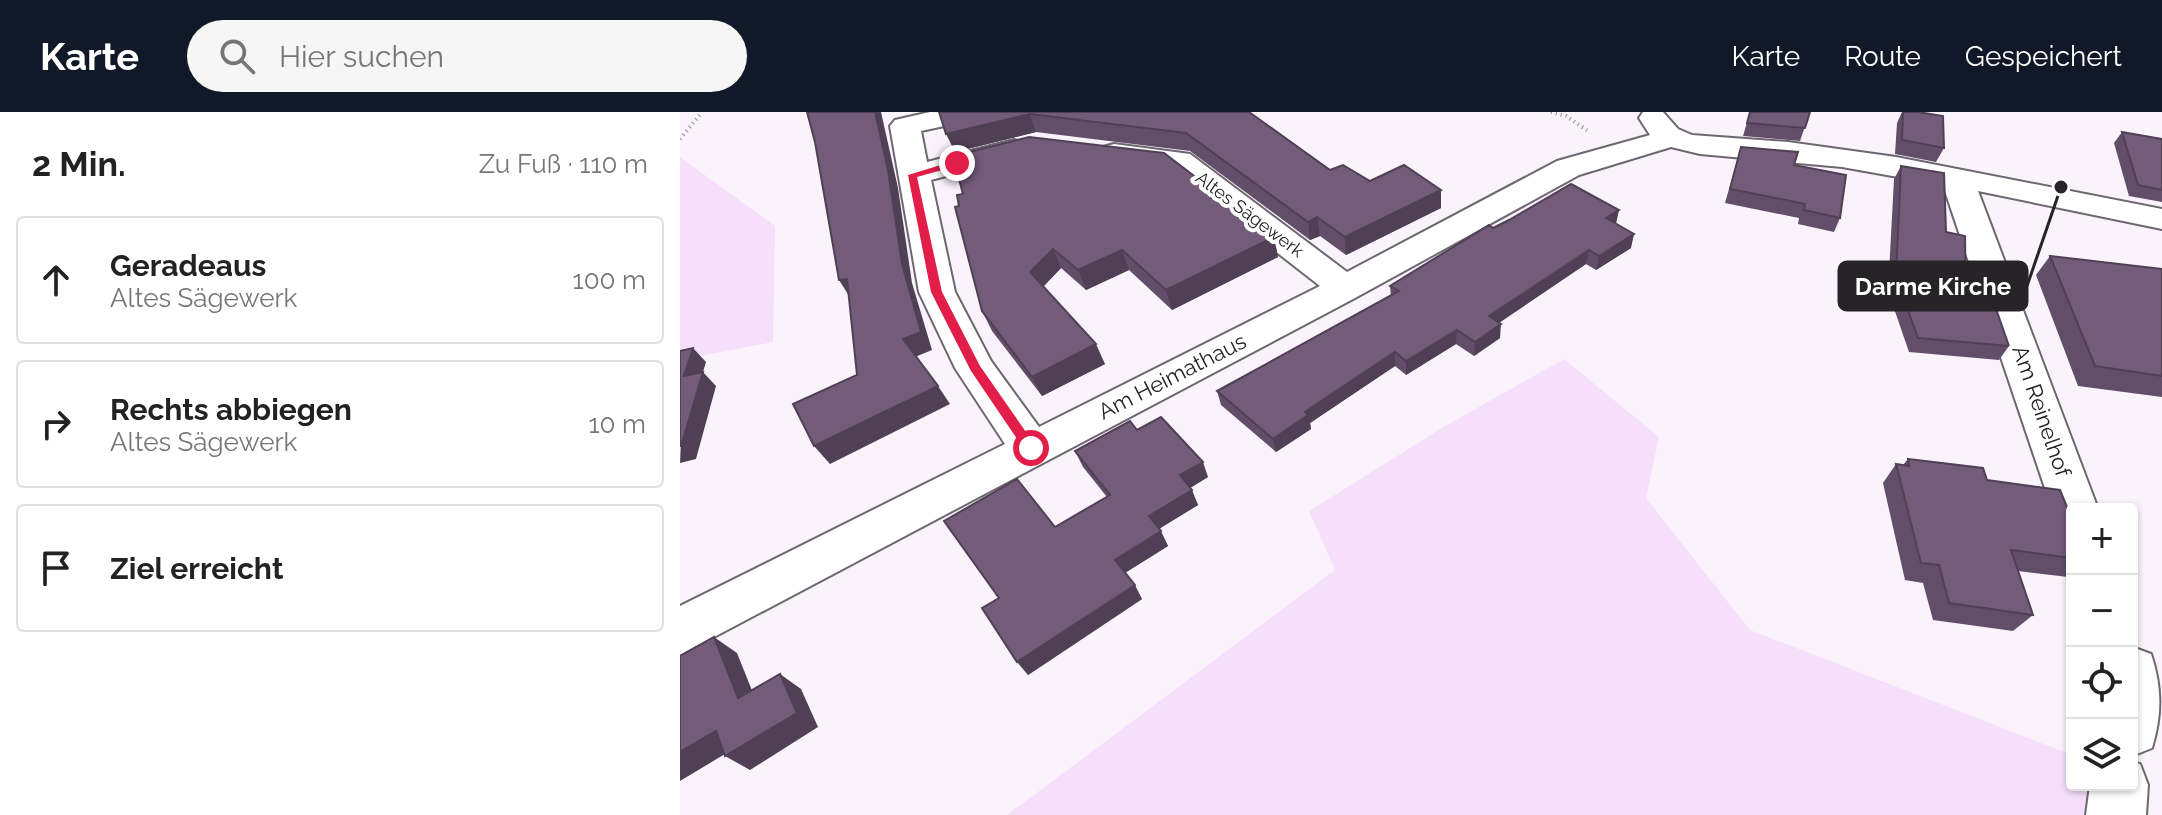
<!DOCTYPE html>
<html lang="de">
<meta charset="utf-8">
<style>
:root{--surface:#fff;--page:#f6f6f6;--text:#222;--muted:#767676;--line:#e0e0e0;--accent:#111827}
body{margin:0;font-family:Raleway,sans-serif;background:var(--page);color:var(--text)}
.controls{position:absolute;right:24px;bottom:24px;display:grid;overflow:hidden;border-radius:8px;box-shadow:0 2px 6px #0004}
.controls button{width:72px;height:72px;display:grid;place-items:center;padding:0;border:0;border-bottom:2px solid var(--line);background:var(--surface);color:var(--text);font:40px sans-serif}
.stop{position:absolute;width:24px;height:24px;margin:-18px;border:6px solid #e11d48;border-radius:50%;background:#fff}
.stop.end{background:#e11d48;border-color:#fff;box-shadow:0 2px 8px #0008}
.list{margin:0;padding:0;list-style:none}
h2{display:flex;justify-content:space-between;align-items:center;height:104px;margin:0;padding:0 32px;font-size:34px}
h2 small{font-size:26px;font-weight:400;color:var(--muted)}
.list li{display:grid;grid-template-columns:52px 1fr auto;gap:24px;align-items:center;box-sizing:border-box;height:128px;margin:0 16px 16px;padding:0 16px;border:2px solid var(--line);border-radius:8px}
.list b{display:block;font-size:30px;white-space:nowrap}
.list p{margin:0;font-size:26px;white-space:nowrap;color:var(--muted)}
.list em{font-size:26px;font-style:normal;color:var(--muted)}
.icon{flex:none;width:44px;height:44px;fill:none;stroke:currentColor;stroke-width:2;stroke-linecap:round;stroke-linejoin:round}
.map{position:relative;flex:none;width:1482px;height:703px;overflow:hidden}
header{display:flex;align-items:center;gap:48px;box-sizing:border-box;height:112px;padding:0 40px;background:var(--accent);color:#fff}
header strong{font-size:38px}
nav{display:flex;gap:44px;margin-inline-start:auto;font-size:28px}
.search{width:560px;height:72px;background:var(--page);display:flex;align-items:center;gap:20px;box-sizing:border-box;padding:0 28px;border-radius:44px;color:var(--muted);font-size:30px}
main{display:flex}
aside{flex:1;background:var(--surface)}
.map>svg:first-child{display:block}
.green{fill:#f5dffb}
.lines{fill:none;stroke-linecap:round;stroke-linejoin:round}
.street-casing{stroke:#6d676f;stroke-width:4}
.path{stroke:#918c92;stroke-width:4;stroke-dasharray:1 4;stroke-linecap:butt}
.street{fill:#fff;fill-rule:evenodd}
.wall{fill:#634e69}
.shaded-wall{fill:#504055}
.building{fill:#735b7a;stroke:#504055;stroke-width:2}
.route{fill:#e11d48}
.labels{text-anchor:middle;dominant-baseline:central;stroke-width:8;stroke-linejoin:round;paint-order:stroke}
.far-street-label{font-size:18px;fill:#272428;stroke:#fff}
.street-label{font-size:22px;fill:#272428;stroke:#fff}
.leader{fill:none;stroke:#272428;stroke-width:3}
.callout-dot{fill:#272428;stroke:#fff;stroke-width:3}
.callout{fill:#272428;stroke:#272428;stroke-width:3}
.callout-label{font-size:24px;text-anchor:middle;font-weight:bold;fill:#fff}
</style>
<header>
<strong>Karte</strong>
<div class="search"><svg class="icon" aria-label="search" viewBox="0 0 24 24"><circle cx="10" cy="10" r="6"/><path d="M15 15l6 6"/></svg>Hier suchen</div>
<nav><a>Karte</a><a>Route</a><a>Gespeichert</a></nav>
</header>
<main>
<aside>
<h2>2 Min.<small>Zu Fuß · 110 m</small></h2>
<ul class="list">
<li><svg class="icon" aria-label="ahead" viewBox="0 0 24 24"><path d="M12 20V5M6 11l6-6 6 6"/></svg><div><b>Geradeaus</b><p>Altes Sägewerk</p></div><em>100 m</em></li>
<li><svg class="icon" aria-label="right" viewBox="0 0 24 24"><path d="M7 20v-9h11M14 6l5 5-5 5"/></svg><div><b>Rechts abbiegen</b><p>Altes Sägewerk</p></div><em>10 m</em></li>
<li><svg class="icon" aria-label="arrive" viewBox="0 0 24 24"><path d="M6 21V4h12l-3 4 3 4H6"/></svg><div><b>Ziel erreicht</b></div></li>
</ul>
</aside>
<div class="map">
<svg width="1482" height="703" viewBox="0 0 1482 703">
<rect width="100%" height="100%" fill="#faf3fc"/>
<!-- green -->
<path class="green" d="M0,45l95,69 -2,116 -93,18z
M884,247l95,78 -13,61 104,132 322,125v30h60l4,30h-1129l328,-245 -26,-59 136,-85z"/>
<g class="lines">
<!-- street casing -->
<g class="street-casing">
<path id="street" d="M250,0l51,1 -4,6 -56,12 6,31 87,-22 11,3 4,6 -4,6 -94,25 24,112 36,69 48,66 281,-141 -150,-117 -67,-10 -4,-6 4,-6 11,-3 76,10 157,118 210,-111 93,-26 -11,-17 4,-6h20l15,17 14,6 96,7 108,15 266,52v20l-184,-38 120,318h-26v18l-13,-5 -7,-13 -109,-324 -101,-18 -142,-13 -29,-7 -92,28 -224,123 -675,357v-49l325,-162 -50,-76 -36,-76 -29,-166 5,-6z
M1452,535l19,7c11,33 11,61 1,94l-20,8z
M1452,649l8,3 8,21 -2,30h-60l4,-30h42z"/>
</g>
<!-- path -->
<path class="path" d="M871,0l15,4 22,15
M0,27l22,-27"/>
<!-- street -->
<use href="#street" class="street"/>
</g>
<!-- wall -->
<path class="wall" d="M259,0l311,1 80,57 40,11 71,27 -95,47 -26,-19 -10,4 -120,-89 -154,-19 -81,20z
M1070,0h60l-10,29 -57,-5z
M1222,0l42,36 -8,14 -41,-8 2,-31z
M1442,20l40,7v63l-33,-6 -15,-53z
M1061,35l53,18 46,53 -6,14 -36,-8 1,-6 -74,-15z
M1221,54l45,66 20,69 43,45 -10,14 -90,-8 -21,-61 6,-112z
M275,95l319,30 4,20 -106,53 -43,-40 -43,20 -25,-22 -18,19 62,77 -63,32 -50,-65 -10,-20z
M936,112l15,24 -35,22 -10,-6 -87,59 1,15 -26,18 -18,-12 -50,31 -11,-9 -85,57 1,6 -35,23 -55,-47 -4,-14 174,-95 -1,-10 103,-58z
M1370,144l112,13v128l-84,-11 -42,-111z
M395,339l133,26 -18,11 8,17 -39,24 9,17 -43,27 17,26 -114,76 -29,-77 56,-71 52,-30 -24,-30z
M1228,347l79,21 85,39v55l-4,3 -50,-6 15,44 -20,16 -80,-11 -10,-37 -18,-3 -22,-97 13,-19 7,1z"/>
<!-- shaded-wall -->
<path class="shaded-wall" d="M195,0h6l17,76 14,95 20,67 -17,7 -12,-18z
M350,2l6,18 -81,20 -9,-18z
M761,78v18l-95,47 -1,-18z
M939,98l-3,14 -10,-6z
M637,105l3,19 -10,4 -2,-18z
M954,122l-3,14 -35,22 3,-14z
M594,125l4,20 -106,53 -6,-20z
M373,137l8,19 -22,23 -9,-19z
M442,138l7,20 -43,20 -8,-20z
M909,138l-3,14 -98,66 1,-14z
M167,167l4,20 -12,-19z
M821,212l-1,14 -26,18 1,-14z
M777,218l-1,14 -50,31v-14z
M416,232l9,20 -63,32 -10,-19z
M13,236l13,14 -3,10 13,14 -20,73 -16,4 4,-87z
M715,240v14l-85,57 1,6 -35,23 -3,-13 32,-27z
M258,274l12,18 -120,60 -16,-18z
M523,350l5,15 -23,14 -5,-16z
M512,378l6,15 -43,26 -6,-15z
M481,419l7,15 -45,28 -8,-14z
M455,473l7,14 -114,76 -11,-13z
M34,525l23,16 24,60 -23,-15z
M100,562l21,15 17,38 -68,43 -25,-14z
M36,619l24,14 -60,36v-29z"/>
<!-- building -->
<path class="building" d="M127,0h68l13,58 14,94 19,68 -18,7 35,47 -124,60 -21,-42 64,-29 -10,-96 -8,1 -24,-138z
M259,0h310l81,58 13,-5 27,16 34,-16 37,25 -96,47 -28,-20 -9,5 -122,-89 -156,-19 -84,20z
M1070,0h60l-5,16 -58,-5z
M1223,0h15l25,4 1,32 -42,-8z
M1442,20l40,7v51l-24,-5z
M349,25l135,16 110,84 -108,53 -44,-40 -44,20 -25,-21 -23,23 66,72 -64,33 -50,-66 -27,-104 4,-1 -2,-11 6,-1 -10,-38z
M1061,35l57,5 -4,13 52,10 -6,43 -36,-8 1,-6 -75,-15z
M1221,54l43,7 2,59 19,4 1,65 28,2 15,43 -91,-8 -22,-61z
M891,72l48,26 -13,8 28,16 -35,22 -10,-6 -100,66 12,8 -26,18 -18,-12 -51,31 -11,-9 -90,60 3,3 -35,24 -56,-48 182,-100 -9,-5 99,-61 4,3 16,-8z
M1370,144l112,13v107l-67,-10z
M13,236l-9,28 19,-4 -22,74h-1v-95z
M481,305l42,45 -23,13 12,15 -43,26 12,15 -46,29 20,25 -118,77 -35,-54 17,-10 -55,-77 73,-42 38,48 55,-32 -35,-44 55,-30 7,9z
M1228,347l75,9 4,12 73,10 12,29v39l-61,-8 22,65 -84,-12 -10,-38 -18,-2 -25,-99 13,2z
M34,525l24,61 42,-24 17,39 -72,43 -9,-25 -36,21v-96z"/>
<!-- route -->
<path class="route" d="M277,48l3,5 -43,12 25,115 38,74 55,79v7h-9l-55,-81 -40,-79 -23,-117z"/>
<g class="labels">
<!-- far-street labels -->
<g class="far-street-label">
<text transform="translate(570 102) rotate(37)">Altes Sägewerk</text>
</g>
<!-- street labels -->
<g class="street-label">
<text transform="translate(492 264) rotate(-27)">Am Heimathaus</text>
<text transform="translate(1362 299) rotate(71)">Am Reinelhof</text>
</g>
</g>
<!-- callouts -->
<path class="leader" d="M1381 75L1347 174"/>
<circle class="callout-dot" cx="1381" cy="75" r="8"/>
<rect class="callout" x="1159" y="150" width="188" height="48" rx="8"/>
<g class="callout-label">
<text x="1253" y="183">Darme Kirche</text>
</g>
</svg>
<div class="controls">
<button>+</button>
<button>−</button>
<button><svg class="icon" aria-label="locate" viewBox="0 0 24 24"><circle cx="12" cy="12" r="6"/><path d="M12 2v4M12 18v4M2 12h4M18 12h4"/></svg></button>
<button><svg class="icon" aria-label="layers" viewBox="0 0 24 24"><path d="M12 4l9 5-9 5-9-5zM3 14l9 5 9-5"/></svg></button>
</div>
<div class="stop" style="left:351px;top:336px"></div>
<div class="stop end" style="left:277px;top:51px"></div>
</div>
</main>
